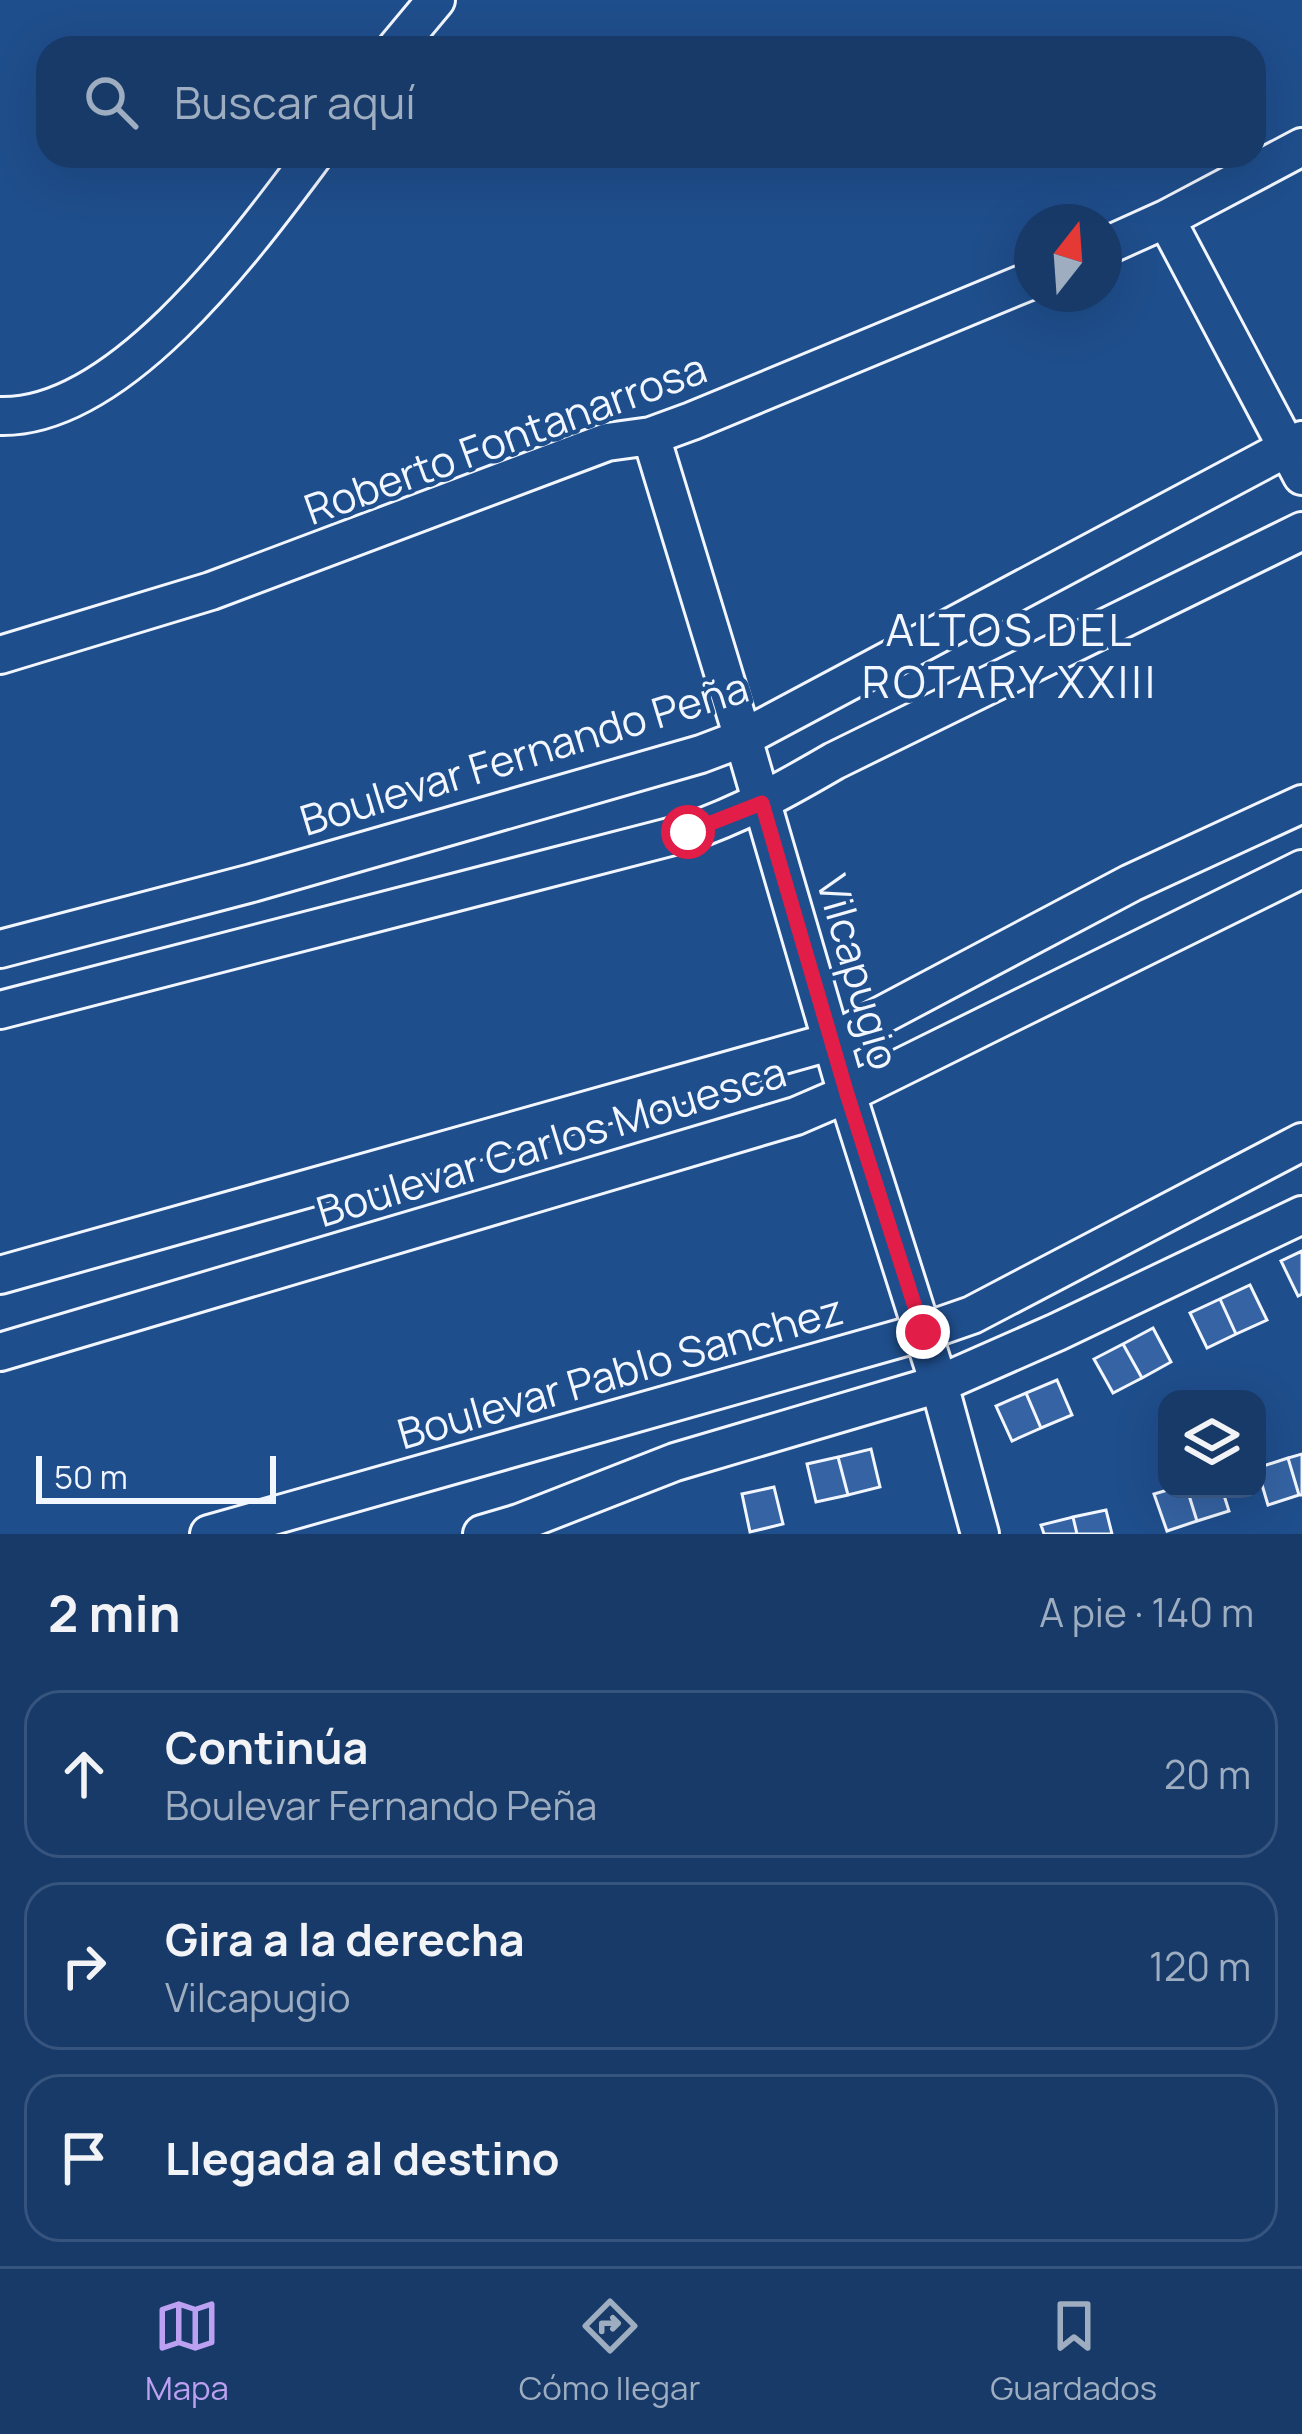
<!DOCTYPE html>
<html lang="es">
<meta charset="utf-8">
<style>
:root{--surface:#173a69;--page:#244571;--text:#f1f3f6;--muted:#9eadc0;--line:#36547d;--accent:#bca0f2}
body{margin:0;font-family:Manrope,sans-serif;background:var(--page);color:var(--text)}
.controls{position:absolute;right:36px;bottom:36px;display:grid;overflow:hidden;border-radius:24px;box-shadow:0 12px 48px #0002}
.controls button{width:108px;height:108px;display:grid;place-items:center;padding:0;border:0;border-bottom:3px solid var(--line);background:var(--surface);color:var(--text);font:60px sans-serif}
.compass{position:absolute;left:1014px;top:204px;width:108px;height:108px;border-radius:50%;background:var(--surface);box-shadow:0 12px 48px #0002;rotate:17deg}
.scale{position:absolute;left:36px;bottom:30px;width:240px;box-sizing:border-box;padding-left:12px;border:6px solid #f2f6ff;border-top:0;font-size:33px;line-height:42px;white-space:nowrap;color:#f2f6ff;-webkit-text-stroke:9px #1f4e8c;paint-order:stroke}
.stop{position:absolute;width:36px;height:36px;margin:-27px;border:9px solid #e11d48;border-radius:50%;background:#fff}
.stop.end{background:#e11d48;border-color:#fff;box-shadow:0 3px 12px #0008}
.list{margin:0;padding:0;list-style:none}
h2{display:flex;justify-content:space-between;align-items:center;height:156px;margin:0;padding:0 48px;font-size:51px}
h2 small{font-size:39px;font-weight:400;color:var(--muted)}
.list li{display:grid;grid-template-columns:78px 1fr auto;gap:36px;align-items:center;box-sizing:border-box;height:168px;margin:0 24px 24px;padding:0 24px;border:3px solid var(--line);border-radius:36px}
.list b{display:block;font-size:45px;white-space:nowrap}
.list p{margin:0;font-size:39px;white-space:nowrap;color:var(--muted)}
.list em{font-size:39px;font-style:normal;color:var(--muted)}
.icon{flex:none;width:66px;height:66px;fill:none;stroke:currentColor;stroke-width:2;stroke-linecap:round;stroke-linejoin:round}
.map{position:relative;flex:none;width:1302px;height:1534px;overflow:hidden}
.search{position:absolute;background:var(--surface);box-shadow:0 12px 48px #0002;left:36px;right:36px;top:36px;height:132px;display:flex;align-items:center;gap:30px;box-sizing:border-box;padding:0 42px;border-radius:36px;color:var(--muted);font-size:45px}
.sheet{height:732px;background:var(--surface)}
nav{display:flex;justify-content:space-around;align-items:center;box-sizing:border-box;height:168px;border-top:3px solid var(--line);background:var(--surface);font-size:33px;color:var(--muted)}
nav a{display:grid;justify-items:center;gap:6px}
nav .on{color:var(--accent)}
.map>svg:first-child{display:block}
.building{fill:#3563a3;stroke:#f2f6ff;stroke-width:3}
.lines{fill:none;stroke-linecap:round;stroke-linejoin:round}
.minor-casing{stroke:#f2f6ff;stroke-width:42}
.minor{stroke:#1f4e8c;stroke-width:36}
.route{stroke:#e11d48;stroke-width:15}
.labels{text-anchor:middle;dominant-baseline:central;stroke-width:9;stroke-linejoin:round;paint-order:stroke}
.street-label{font-size:42px;fill:#f2f6ff;stroke:#1f4e8c}
.neighbourhood-label{font-size:45px;letter-spacing:3px;fill:#f2f6ff;stroke:#1f4e8c}
</style>
<div class="map">
<svg width="1302" height="1534" viewBox="0 0 1302 1534">
<rect width="100%" height="100%" fill="#1f4e8c"/>
<!-- building -->
<path class="building" d="M1302,1251v43l-4,2 -17,-35z
M1250,1285l17,35 -31,14 -16,-35z
M1220,1299l16,35 -29,14 -17,-35z
M1153,1328l18,34 -29,16 -19,-34z
M1123,1344l19,34 -29,15 -19,-34z
M1057,1380l15,35 -31,13 -15,-35z
M1026,1393l15,35 -29,13 -16,-35z
M871,1449l9,38 -32,8 -10,-38z
M1302,1454v41h-3l-11,-37z
M838,1457l10,38 -32,7 -9,-38z
M1288,1458l11,37 -31,10 -11,-37z
M774,1487l9,37 -33,8 -8,-38z
M1171,1489h16l10,32 -30,10 -13,-37z
M1187,1489h35l7,22 -32,10z
M1106,1510l6,24h-35l-4,-17z
M1073,1517l4,17h-33l-3,-9z"/>
<g class="lines">
<!-- minor casing -->
<g class="minor-casing">
<path id="minor" d="M396,48l40,-48
M1166,219l136,257
M1104,247l62,-28 136,-72
M0,416c120,3 248,-173 313,-260
M651,436l92,302 104,356 92,290 41,150
M0,655l211,-64 396,-149 44,-6 41,-15 340,-141
M0,949l252,-66 449,-129 42,-16 559,-298
M0,1010l689,-178c52,-18 97,-43 145,-71l468,-230
M0,1275l833,-234 298,-158 171,-79
M0,1352l796,-236 51,-22 455,-225
M209,1534l714,-202 49,-17 330,-173
M482,1534l37,-11 156,-61 264,-78 118,-52 245,-117"/>
</g>
<!-- minor -->
<use href="#minor" class="minor"/>
</g>
<g class="lines">
<!-- route -->
<path class="route" d="M688,832l74,-29 85,291 76,238"/>
</g>
<g class="labels">
<!-- street labels -->
<g class="street-label">
<text transform="translate(505 438) rotate(-20)">Roberto Fontanarrosa</text>
<text transform="translate(524 753) rotate(-17)">Boulevar Fernando Peña</text>
<text transform="translate(859 972) rotate(74)">Vilcapugio</text>
<text transform="translate(551 1141) rotate(-17)">Boulevar Carlos Mouesca</text>
<text transform="translate(620 1371) rotate(-16)">Boulevar Pablo Sanchez</text>
</g>
<!-- neighbourhood labels -->
<g class="neighbourhood-label">
<text x="1010" y="629">ALTOS DEL<tspan x="1010" dy="52">ROTARY XXIII</tspan></text>
</g>
</g>
</svg>
<div class="controls">
<button><svg class="icon" aria-label="layers" viewBox="0 0 24 24"><path d="M12 4l9 5-9 5-9-5zM3 14l9 5 9-5"/></svg></button>
</div>
<svg class="compass" viewBox="-18 -18 36 36"><path d="M0-13l5 13h-10z" fill="#e53935"/><path d="M0 13l5-13h-10z" fill="#9eadc0"/></svg>
<div class="scale">50 m</div>
<div class="stop" style="left:688px;top:832px"></div>
<div class="stop end" style="left:923px;top:1332px"></div>
<div class="search"><svg class="icon" aria-label="search" viewBox="0 0 24 24"><circle cx="10" cy="10" r="6"/><path d="M15 15l6 6"/></svg>Buscar aquí</div>
</div>
<section class="sheet">
<h2>2 min<small>A pie · 140 m</small></h2>
<ul class="list">
<li><svg class="icon" aria-label="ahead" viewBox="0 0 24 24"><path d="M12 20V5M6 11l6-6 6 6"/></svg><div><b>Continúa</b><p>Boulevar Fernando Peña</p></div><em>20 m</em></li>
<li><svg class="icon" aria-label="right" viewBox="0 0 24 24"><path d="M7 20v-9h11M14 6l5 5-5 5"/></svg><div><b>Gira a la derecha</b><p>Vilcapugio</p></div><em>120 m</em></li>
<li><svg class="icon" aria-label="arrive" viewBox="0 0 24 24"><path d="M6 21V4h12l-3 4 3 4H6"/></svg><div><b>Llegada al destino</b></div></li>
</ul>
</section>
<nav>
<a class="on"><svg class="icon" aria-label="map" viewBox="0 0 24 24"><path d="M3 6l6-2 6 2 6-2v14l-6 2-6-2-6 2zM9 4v14M15 6v14"/></svg>Mapa</a>
<a><svg class="icon" aria-label="directions" viewBox="0 0 24 24"><path d="M12 3l9 9-9 9-9-9zM9 14v-3h6M13 9l2 2-2 2"/></svg>Cómo llegar</a>
<a><svg class="icon" aria-label="saved" viewBox="0 0 24 24"><path d="M7 4h10v16l-5-4-5 4z"/></svg>Guardados</a>
</nav>
